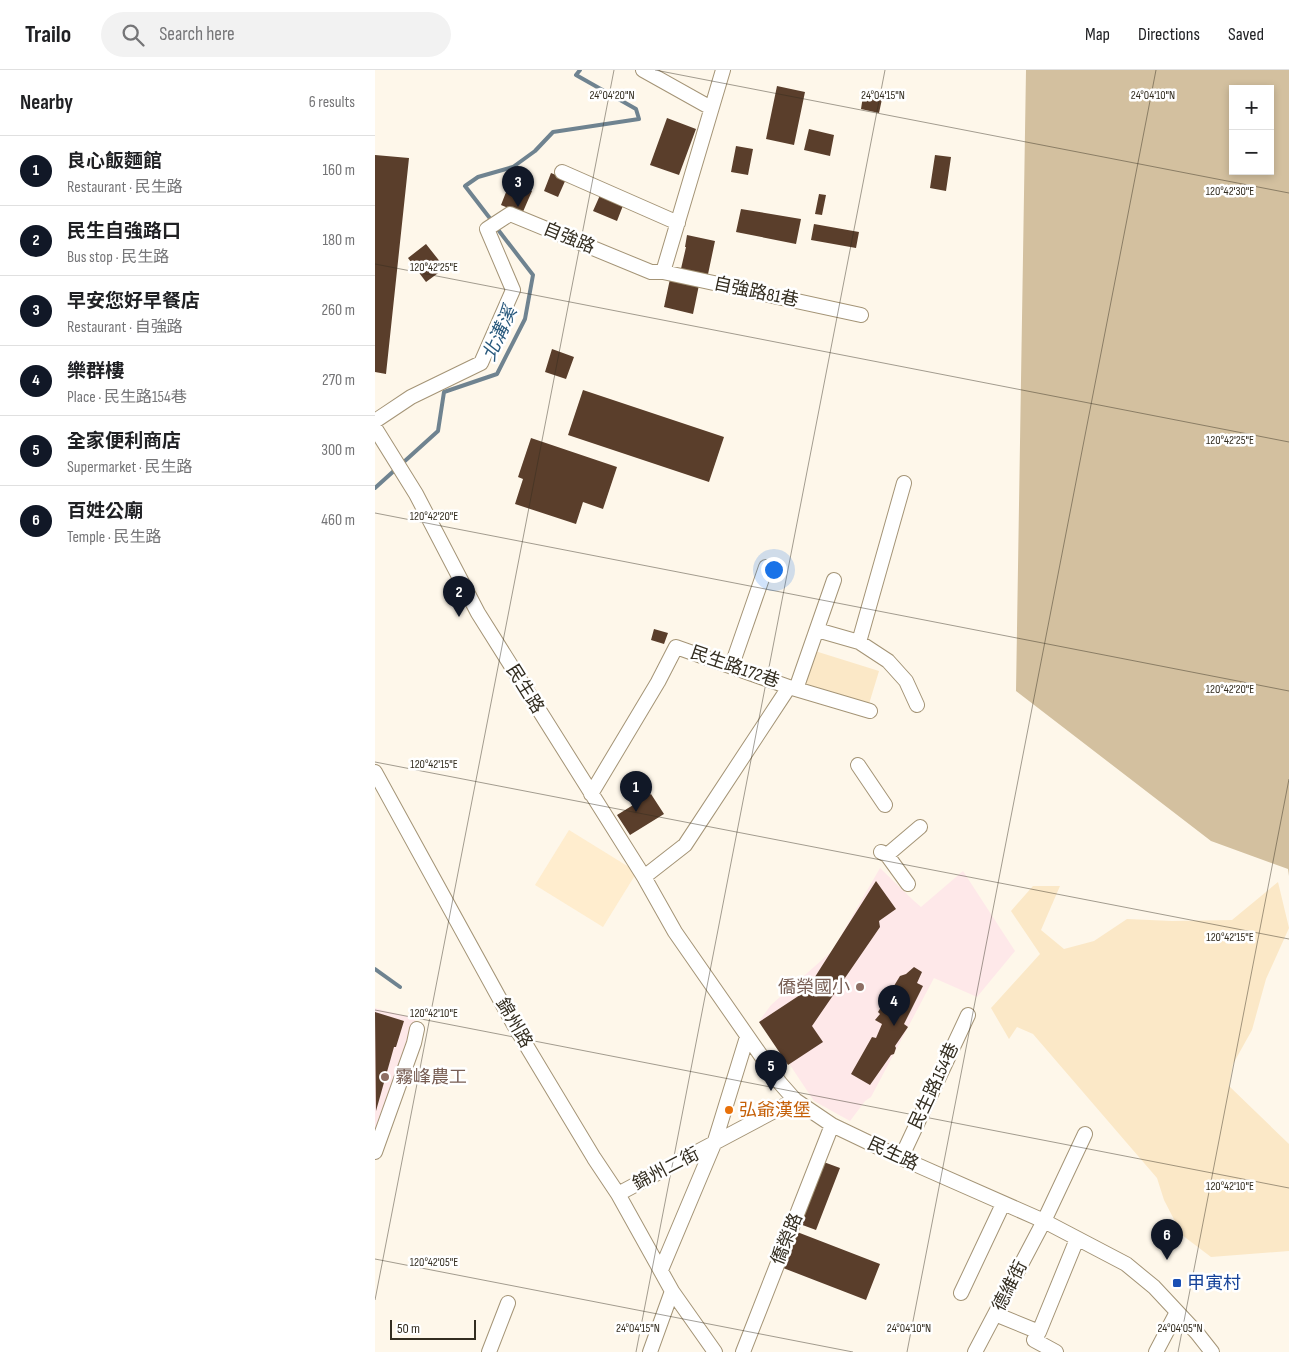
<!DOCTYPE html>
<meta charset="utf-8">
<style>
:root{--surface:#fff;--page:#f2f2f2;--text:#202124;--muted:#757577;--line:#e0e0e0;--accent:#111827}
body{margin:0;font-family:"Sofia Sans Condensed","Noto Sans TC",sans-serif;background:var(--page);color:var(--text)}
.controls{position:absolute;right:15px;top:15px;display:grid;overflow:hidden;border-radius:0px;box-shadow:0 2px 8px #0003}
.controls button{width:45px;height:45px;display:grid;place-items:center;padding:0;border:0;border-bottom:1px solid var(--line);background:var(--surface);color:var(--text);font:25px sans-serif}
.scale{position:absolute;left:15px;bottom:12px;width:86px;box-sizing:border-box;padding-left:5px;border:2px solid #332d20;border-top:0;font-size:14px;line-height:18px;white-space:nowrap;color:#332d20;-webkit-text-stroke:4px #fff;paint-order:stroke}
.you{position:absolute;left:398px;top:499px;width:18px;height:18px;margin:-12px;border:4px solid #fff;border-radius:50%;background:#1a73e8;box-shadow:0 0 0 8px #1a73e833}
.badge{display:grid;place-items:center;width:32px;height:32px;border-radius:50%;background:var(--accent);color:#fff;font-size:16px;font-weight:700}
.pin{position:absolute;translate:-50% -41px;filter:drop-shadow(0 1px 2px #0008)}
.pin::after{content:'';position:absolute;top:26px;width:18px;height:15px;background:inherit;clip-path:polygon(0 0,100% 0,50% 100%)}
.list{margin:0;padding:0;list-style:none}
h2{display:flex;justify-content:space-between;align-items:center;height:65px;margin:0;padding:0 20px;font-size:21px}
h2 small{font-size:16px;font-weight:400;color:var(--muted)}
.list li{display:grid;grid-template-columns:32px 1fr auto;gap:15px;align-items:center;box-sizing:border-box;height:70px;padding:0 20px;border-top:1px solid var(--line)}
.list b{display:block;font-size:19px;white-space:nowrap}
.list p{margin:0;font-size:16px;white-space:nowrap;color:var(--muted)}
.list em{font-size:16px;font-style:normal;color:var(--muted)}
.icon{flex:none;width:28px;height:28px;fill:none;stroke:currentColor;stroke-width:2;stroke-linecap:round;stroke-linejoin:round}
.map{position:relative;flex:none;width:914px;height:1282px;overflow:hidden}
header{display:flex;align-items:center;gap:30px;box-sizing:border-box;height:70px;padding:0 25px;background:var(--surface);border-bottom:1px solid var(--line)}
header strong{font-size:24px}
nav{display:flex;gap:28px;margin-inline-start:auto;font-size:18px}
.search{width:350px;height:45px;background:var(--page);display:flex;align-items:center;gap:12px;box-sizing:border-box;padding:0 18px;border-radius:28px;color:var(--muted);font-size:19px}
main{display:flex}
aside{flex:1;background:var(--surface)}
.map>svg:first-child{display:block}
.built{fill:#ffedce}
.education{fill:#fee8e9}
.green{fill:#fbe8c7}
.forest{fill:#d3c09f;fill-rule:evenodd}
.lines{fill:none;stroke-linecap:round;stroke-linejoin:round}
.stream{stroke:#6f8390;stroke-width:4}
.building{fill:#5a3e2b}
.minor-casing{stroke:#a49476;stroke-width:16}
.minor{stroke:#fff;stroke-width:14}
.ticks{fill:none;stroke:#332d20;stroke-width:1;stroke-opacity:0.45}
.education-dot{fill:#8d6e63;stroke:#fff;stroke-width:2}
.food-dot{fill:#e8710a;stroke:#fff;stroke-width:2}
.transit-dot{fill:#1a4fb4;stroke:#fff;stroke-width:2}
.labels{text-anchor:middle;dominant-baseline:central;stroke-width:5;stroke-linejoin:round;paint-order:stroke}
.street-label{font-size:18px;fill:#332d20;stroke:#fff}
.education-label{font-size:18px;fill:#785e54;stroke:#fff;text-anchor:end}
.food-label{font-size:18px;fill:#c56008;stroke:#fff;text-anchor:start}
.transit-label{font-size:18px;fill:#164399;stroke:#fff;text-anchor:start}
.water-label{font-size:19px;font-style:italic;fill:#27587c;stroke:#fff}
.ticks-label{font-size:12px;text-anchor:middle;fill:#332d20;stroke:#fff;stroke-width:5;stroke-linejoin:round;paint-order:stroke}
</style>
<header>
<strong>Trailo</strong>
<div class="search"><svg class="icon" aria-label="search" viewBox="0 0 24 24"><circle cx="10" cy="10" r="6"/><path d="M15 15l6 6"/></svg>Search here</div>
<nav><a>Map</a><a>Directions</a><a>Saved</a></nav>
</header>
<main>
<aside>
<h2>Nearby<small>6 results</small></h2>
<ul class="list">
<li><span class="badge">1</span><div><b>良心飯麵館</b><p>Restaurant · 民生路</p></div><em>160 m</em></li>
<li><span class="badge">2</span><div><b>民生自強路口</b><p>Bus stop · 民生路</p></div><em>180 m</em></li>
<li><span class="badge">3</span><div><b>早安您好早餐店</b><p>Restaurant · 自強路</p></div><em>260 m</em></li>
<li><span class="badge">4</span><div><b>樂群樓</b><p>Place · 民生路154巷</p></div><em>270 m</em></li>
<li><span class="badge">5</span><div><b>全家便利商店</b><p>Supermarket · 民生路</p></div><em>300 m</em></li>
<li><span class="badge">6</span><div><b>百姓公廟</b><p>Temple · 民生路</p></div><em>460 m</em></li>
</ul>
</aside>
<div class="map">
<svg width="914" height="1282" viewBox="0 0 914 1282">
<rect width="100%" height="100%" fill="#fef7ea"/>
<!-- built -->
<path class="built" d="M194,760l68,42 -34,55 -68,-42z"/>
<!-- education -->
<path class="education" d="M505,798l33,32 8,7 42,-36 52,80 -38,46 -43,-19 -63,119 -6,4 -15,20 -36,-20 -54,-81 11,-15 61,-54z
M0,938l41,11 -41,116z"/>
<!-- green -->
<path class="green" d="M440,581l64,20 -10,33 -65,-20z
M903,812l11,46 -23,51 -14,51 -19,34 -4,22 60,58v107l-78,6 -29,-22 -18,-35 -7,-22 -124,-144 -16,-7 -8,12 -18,-31 49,-54 -29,-43 22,-25h27l-19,44 23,19 30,-8 33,-22 45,2 60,-1z"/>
<!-- forest -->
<path class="forest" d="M651,0h263v806l-1,-7 -77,-28 -195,-150zM858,19h37v82h-37z"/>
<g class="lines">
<!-- stream -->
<path class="stream" d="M117,151l-27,-35 13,-9 35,-10 22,-16 18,-19 86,-13 -3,-10 -60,-34 4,-5
M0,418l63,-57 6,-39 53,-18 28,-55 8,-44 -37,-48
M0,899l25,18"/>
</g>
<!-- building -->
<path class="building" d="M402,16l28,6 -11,53 -28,-6z
M488,26l19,3 -3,14 -18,-4z
M292,48l29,11 -17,46 -29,-10z
M434,59l25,6 -4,21 -26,-6z
M361,76l17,3 -5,26 -17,-3z
M0,85l34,3 -23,216 -11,-2z
M560,85l16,2 -5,34 -16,-3z
M176,103l15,6 -8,18 -14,-6z
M135,112l22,9 -10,23 -21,-9z
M226,123l23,10 -7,18 -24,-10z
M444,124l7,1 -4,20 -7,-1z
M366,139l60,10 -5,25 -60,-12z
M439,154l45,8 -3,16 -45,-8z
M312,165l28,6 -8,38 -27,-6 6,-26h-1z
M51,174l19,24 -19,14 -18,-24z
M295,209l29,6 -6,29 -29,-7z
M177,279l22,8 -8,22 -21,-7z
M208,320l141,47 -15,45 -141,-47z
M156,368l86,29 -14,42 -20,-7 -7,22 -61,-20 8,-25 -5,-2z
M279,559l14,4 -4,11 -13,-4z
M276,724l13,20 -34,21 -13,-20z
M501,811l20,28 -17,12 1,6 -68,99 11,16 -35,23 -29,-43 47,-31z
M539,897l8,5 -5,11 6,3 -19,38 4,3 -13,19 1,2 -2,6 -3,1 -21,30 -19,-11 21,-37 4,1 6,-14 -7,-4 5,-6 -2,-2 22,-36 6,-2z
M0,942l29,9 -8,26h-2l-18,64z
M446,1091l19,7 -24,62 -19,-7z
M417,1160l88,34 -14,36 -88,-34z"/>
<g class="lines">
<!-- minor casing -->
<g class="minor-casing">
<path id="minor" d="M268,0l68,38
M187,102l116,51
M288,202l60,-202
M0,351l36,-24 70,-34 32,-73 -26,-61 23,-15 141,58h12l198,43
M0,358l41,66 62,119 166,264 31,55 105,151 15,17 37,25 69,33 143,63 82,43 28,23 43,46 15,19
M442,560l42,12 29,19 18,20 11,24
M484,572l45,-159
M357,595l34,-98
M421,619l38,-109
M483,695l27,40
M0,702l139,253 80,133 24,36 54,97 43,61
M216,724l67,-112 18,-35 113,40 81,24
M506,782l6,3 21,29
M512,785l33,-28
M269,807l41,-32 104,-158
M0,1082l39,-109 3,-14
M526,1088l67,-143
M243,1124l177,-94
M286,1200l53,-126 33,-107
M586,1223l42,-89
M620,1244l44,18 -5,8 22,12
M664,1262l38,-93
M114,1282l19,-49
M275,1282l22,-61
M368,1282l89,-227
M600,1282l69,-131 41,-87
M781,1282l21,-40"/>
</g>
<!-- minor -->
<use href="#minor" class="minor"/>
</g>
<!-- ticks -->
<path class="ticks" d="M280,0l634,123M0,194l914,178M0,443l914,178M0,692l914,177M0,940l914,178M0,1189l478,93M0,1230l239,-1230M261,1282l249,-1282M532,1282l249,-1282M803,1282l111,-573"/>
<!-- markers -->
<g class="education-dot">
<circle cx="485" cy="917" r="5"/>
<circle cx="10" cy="1007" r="5"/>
</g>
<circle class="food-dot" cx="354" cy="1040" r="5"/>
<rect class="transit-dot" x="797" y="1208" width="10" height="10" rx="2.5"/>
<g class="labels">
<!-- street labels -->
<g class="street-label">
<text transform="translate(194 168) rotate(22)">自強路</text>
<text transform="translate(381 222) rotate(12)">自強路81巷</text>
<text transform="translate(360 597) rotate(19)">民生路172巷</text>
<text transform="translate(150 619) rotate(58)">民生路</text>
<text transform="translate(139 953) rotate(60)">錦州路</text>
<text transform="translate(559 1016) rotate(-65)">民生路154巷</text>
<text transform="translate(518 1084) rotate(25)">民生路</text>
<text transform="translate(291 1099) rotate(-27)">錦州二街</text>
<text transform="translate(412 1169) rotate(-68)">僑榮路</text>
<text transform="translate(635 1216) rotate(-63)">德維街</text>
</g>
<!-- education labels -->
<g class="education-label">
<text x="475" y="917">僑榮國小</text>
<text x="20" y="1007" text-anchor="start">霧峰農工</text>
</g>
<!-- food labels -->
<g class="food-label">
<text x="364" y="1040">弘爺漢堡</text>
</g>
<!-- transit labels -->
<g class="transit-label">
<text x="812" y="1213">甲寅村</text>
</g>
<!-- water labels -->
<g class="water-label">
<text transform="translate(125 264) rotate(-66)">北溝溪</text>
</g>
</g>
<g class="ticks-label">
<text x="237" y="29">24°04'20"N</text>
<text x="508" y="29">24°04'15"N</text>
<text x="778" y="29">24°04'10"N</text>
<text x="855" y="125">120°42'30"E</text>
<text x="59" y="201">120°42'25"E</text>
<text x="855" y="374">120°42'25"E</text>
<text x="59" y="450">120°42'20"E</text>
<text x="855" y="623">120°42'20"E</text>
<text x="59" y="698">120°42'15"E</text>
<text x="855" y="871">120°42'15"E</text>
<text x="59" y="947">120°42'10"E</text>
<text x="855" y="1120">120°42'10"E</text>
<text x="59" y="1196">120°42'05"E</text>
<text x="263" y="1262">24°04'15"N</text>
<text x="534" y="1262">24°04'10"N</text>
<text x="805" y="1262">24°04'05"N</text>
</g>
</svg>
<div class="controls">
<button>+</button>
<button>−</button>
</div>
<div class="scale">50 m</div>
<div class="you"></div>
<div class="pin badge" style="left:261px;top:742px">1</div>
<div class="pin badge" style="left:84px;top:547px">2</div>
<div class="pin badge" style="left:143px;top:137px">3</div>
<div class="pin badge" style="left:519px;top:956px">4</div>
<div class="pin badge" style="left:396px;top:1021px">5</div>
<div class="pin badge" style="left:792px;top:1190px">6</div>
</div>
</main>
